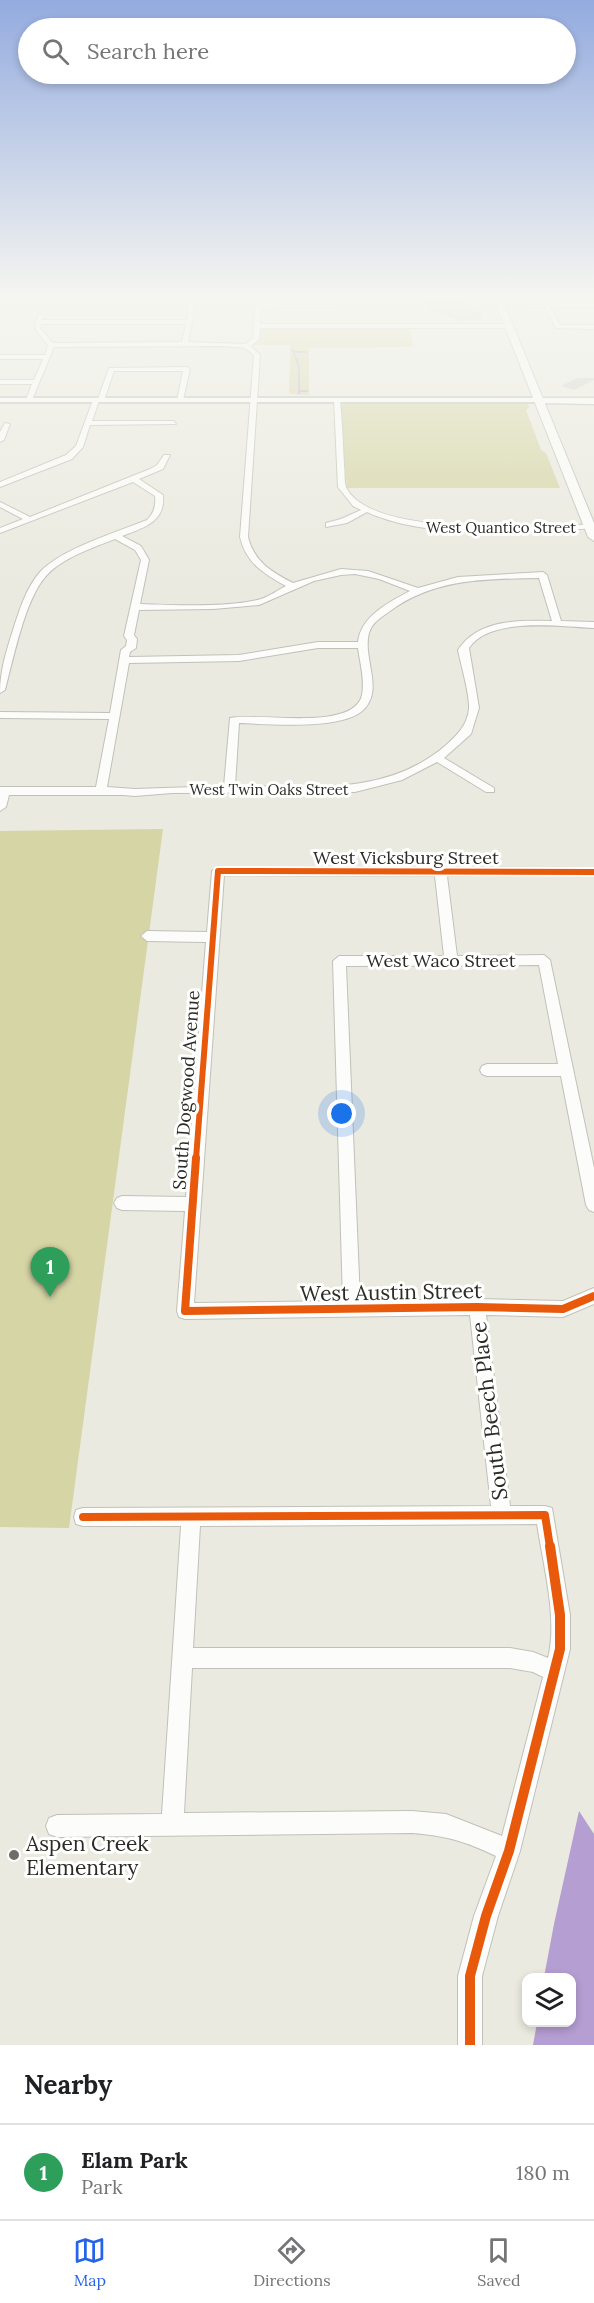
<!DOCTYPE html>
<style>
:root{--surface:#fff;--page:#f2f2f2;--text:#202124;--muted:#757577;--line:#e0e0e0;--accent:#2563eb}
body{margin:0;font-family:Lora,serif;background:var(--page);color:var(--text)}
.controls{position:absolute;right:18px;bottom:18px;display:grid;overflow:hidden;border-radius:12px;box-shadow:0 3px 9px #0003}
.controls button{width:54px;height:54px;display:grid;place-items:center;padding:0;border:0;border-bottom:2px solid var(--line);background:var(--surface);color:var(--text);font:30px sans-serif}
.you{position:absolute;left:342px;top:1114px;width:21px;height:21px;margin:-15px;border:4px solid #fff;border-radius:50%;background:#1a73e8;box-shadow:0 0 0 9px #1a73e833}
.badge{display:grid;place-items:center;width:39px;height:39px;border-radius:50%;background:var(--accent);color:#fff;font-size:20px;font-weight:700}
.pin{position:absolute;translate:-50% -50px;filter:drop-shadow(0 2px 3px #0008)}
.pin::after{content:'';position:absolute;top:32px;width:21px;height:18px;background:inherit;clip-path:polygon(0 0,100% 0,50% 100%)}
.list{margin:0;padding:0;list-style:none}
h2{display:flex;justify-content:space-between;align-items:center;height:78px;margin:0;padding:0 24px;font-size:26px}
h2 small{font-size:20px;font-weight:400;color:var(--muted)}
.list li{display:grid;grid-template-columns:39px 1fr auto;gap:18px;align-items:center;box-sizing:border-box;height:96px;padding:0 24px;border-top:2px solid var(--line)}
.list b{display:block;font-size:22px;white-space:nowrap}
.list p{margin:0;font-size:20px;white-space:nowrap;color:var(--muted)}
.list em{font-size:20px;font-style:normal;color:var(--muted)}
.icon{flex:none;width:33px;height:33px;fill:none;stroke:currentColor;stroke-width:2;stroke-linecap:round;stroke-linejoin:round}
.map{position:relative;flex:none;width:594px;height:2045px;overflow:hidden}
.search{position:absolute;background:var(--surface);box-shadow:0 3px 9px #0003;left:18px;right:18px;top:18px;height:66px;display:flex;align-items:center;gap:15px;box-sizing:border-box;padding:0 21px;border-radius:33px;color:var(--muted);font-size:22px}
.sheet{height:174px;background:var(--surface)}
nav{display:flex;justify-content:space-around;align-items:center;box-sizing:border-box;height:84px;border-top:2px solid var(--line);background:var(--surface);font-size:16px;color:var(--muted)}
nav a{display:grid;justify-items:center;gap:3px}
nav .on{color:var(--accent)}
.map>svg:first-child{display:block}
.green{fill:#d5d5a5}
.water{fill:#b59ed2}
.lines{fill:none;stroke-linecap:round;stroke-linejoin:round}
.stream{stroke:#b59ed2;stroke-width:1.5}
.building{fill:#d1d1ca}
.minor-casing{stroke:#c1c1ba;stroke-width:2}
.tertiary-casing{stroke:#c1c1ba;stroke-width:4}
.secondary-casing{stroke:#c1c1ba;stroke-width:3}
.primary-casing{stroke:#c1c1ba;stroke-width:2}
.minor{fill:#fcfcfa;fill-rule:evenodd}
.tertiary{fill:#fcfcfa;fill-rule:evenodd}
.secondary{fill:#fcfcfa;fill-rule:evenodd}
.primary{fill:#fcfcfa;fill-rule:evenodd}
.cycleway-far2-casing{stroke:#fff;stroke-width:10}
.cycleway-far1-casing{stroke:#fff;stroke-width:11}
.cycleway-casing{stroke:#fff;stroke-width:14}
.cycleway-far2{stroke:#e8590c;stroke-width:6}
.cycleway-far1{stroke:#e8590c;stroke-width:8}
.cycleway{stroke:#e8590c;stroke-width:10}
.poi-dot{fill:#6e6e67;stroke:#fff;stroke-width:2}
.labels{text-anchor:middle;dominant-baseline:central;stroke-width:6;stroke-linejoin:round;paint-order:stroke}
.far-street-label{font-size:15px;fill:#2c2c26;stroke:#fff}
.street-label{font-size:18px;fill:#2c2c26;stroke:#fff}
.near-street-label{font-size:21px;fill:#2c2c26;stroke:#fff}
.near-poi-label{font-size:21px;fill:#2c2c26;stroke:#fff;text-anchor:start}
</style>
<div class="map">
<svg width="594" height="2045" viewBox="0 0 594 2045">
<rect width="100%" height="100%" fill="#eaeae0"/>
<!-- green -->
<path class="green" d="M409,327l4,20 -104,1v47l-20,-1 1,-49h-37l6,-7 2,-10z
M348,402l178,1 4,4 -4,3 15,40 5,3 14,35h-213l-7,-82z
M163,829l-94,699 -69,-1v-696z"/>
<!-- water -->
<path class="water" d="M579,1811l15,23v211h-61l4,-22 35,-1v-44l-28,-1 10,-53z"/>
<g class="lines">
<!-- stream -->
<path class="stream" d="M292,349l7,17v28
M294,352h13
M299,391h9"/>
</g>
<!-- building -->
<path class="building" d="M438,300l21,1 23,12 -2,6 -21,2 -16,-7h-4l-14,-6 4,-1 -7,-4z
M577,378h17v2l-20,10 -13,-4z"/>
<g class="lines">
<!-- minor casing -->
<g class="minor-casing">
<path id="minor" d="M256,294h6l-1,10 118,2 -118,2 -1,16h249l3,2 -3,2h-249l-1,11 -8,7 9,9 -12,182c6,25 24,35 45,46l48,-14 27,2 50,17 40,-11 85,-5 4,3 14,46 33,1v6c-33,-1 -104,-12 -125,20l10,60 -8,26 -27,24 50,30v4h-8l-49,-30 -35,18 -47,12 -183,1 -37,3 -12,-1h-114l-3,12 -6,4v-24h96l13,-68 -109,-1v-6l110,1 11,-63 5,-4 1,-6 -3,-4 17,-76 -6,-10 -20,-11c-23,9 -53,19 -69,37 -21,23 -33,84 -41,114l-5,3c0,-22 6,-41 13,-63 6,-19 13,-42 27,-58 21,-23 77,-40 107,-52 7,-7 9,-14 8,-24l-22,-14 -133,51v-5l23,-9 -23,-12v-5l30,15 120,-48 7,-4 7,-10h6l-7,14 -24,10 24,16c3,27 -20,33 -41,41l19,10 8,14 -9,44c35,1 88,4 121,-5 9,-3 17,-9 25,-13 -22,-12 -40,-23 -46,-49l14,-182 -9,-7 -21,-2 -170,1 -22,53 -3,2 -3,-2 6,-16h-32v-4h34l9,-21h-43v-4h45l3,-10c-12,-15 -16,-14 -9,-31l5,1 -2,5h145l3,-17 -190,1v-4l193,-1 3,2 -8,41 58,2 7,-6zM41,324h145l-4,18 -129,1 -13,-15zM355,574l24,5 31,12c-21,11 -49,25 -52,51h-40l-79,13 -110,2 1,-5 6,-4 1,-9 -3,-4 5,-25 74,-1 46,-4 55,-24 27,-6zM539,578l13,43c-33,-1 -74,-2 -94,29 3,15 12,45 11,59 -2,17 -12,26 -24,37 -60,51 -137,40 -210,40l4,-63c30,1 98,7 122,-11 25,-20 1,-53 8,-79 3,-11 13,-16 21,-22 45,-33 96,-32 149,-33zM318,648h40c2,15 7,32 4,47 -8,37 -104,17 -132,23l-6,68 -89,3 -28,-2 22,-124 110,-2z
M594,303v4h-44l10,18h34v4l-38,-1 -11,-21 -47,-1z
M187,367l3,2 -7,31 -3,2 -3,-2 6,-29h-69l-10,29 -5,1 -7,20h82l2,3 -86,1 -7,22 -11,12 -72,28v-5l66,-27 10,-9 17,-46 5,-1 11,-31z
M337,398l3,2c2,22 3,43 4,65 1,6 0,16 2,22 23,51 200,40 248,37v4c-65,5 -167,12 -227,-16l-20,11 -21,4v-4l15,-4 20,-9 -8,-4 -15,-19 -4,-87z
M5,423l5,1 -6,16 -4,2v-10z
M218,867l376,1v8h-147l10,80 87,-1 6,5 44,208v44l-5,-2 -3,-5 -25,-129h-74l-5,-2 -2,-4 2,-4 5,-2h71l-19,-99 -193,1 14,335 117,-2 86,2 31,-13v16l-31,13 -77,-2 24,191h35l7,2 18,107v34l-50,202 -22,65 -16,60v69h-24v-69l16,-60 22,-60c-32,-15 -48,-20 -84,-23l-355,4 -8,-3 -3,-8 3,-8 8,-3 105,-1 19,-288h-98l-7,-2 -2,-7 2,-7 7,-2 408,-2 -21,-191 -285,4 -6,-2 -2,-6 8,-100 -63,-1 -5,-2 -3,-5 3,-5 5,-2 64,1 20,-255 -59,-1 -6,-5 6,-5 60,1 5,-61zM224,875l211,1 9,80h-105l-6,5 10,340 -149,2zM537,1524c6,40 21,95 11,134l-15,-6 -23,-4h-317l7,-122zM192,1668h318l23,4 10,5 -41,159 -56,-22 -34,-3 -228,2z"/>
</g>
<!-- tertiary casing -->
<g class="tertiary-casing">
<path id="tertiary" d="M0,398h539l4,2 -4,2h-539z"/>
</g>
<!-- secondary casing -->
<g class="secondary-casing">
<path id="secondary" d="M536,398h58v6l-55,-1 -3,-1z"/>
</g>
<!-- primary casing -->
<g class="primary-casing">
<path id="primary" d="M492,294h8l94,229v18l-6,-4z"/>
</g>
<!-- minor -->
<use href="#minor" class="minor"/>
<!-- tertiary -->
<use href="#tertiary" class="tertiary"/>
<!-- secondary -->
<use href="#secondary" class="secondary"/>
<!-- primary -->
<use href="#primary" class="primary"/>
<!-- cycleway-far2 casing -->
<g class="cycleway-far2-casing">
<path id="cycleway-far2" d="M196,1159l22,-288 376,1"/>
</g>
<!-- cycleway-far1 casing -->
<g class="cycleway-far1-casing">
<path id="cycleway-far1" d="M196,1158l-11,153 292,-4 86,2 31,-13
M83,1517l462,-2 5,32"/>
</g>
<!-- cycleway casing -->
<g class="cycleway-casing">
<path id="cycleway" d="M470,2045v-69l16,-60 23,-65 51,-202v-34l-10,-69"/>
</g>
<!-- cycleway-far2 -->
<use href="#cycleway-far2" class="cycleway-far2"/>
<!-- cycleway-far1 -->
<use href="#cycleway-far1" class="cycleway-far1"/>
<!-- cycleway -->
<use href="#cycleway" class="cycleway"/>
</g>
<!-- sky -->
<linearGradient id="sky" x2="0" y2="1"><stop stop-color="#93abdf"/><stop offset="0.51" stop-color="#f6f6f1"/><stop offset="1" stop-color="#f6f6f1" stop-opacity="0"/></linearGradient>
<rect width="594" height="581" fill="url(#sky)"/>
<!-- markers -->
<circle class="poi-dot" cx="14" cy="1855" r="6"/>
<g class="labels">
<!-- far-street labels -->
<g class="far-street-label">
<text x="501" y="527">West Quantico Street</text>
<text x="269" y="789">West Twin Oaks Street</text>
</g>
<!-- street labels -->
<g class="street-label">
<text x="406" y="857">West Vicksburg Street</text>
<text x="441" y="960">West Waco Street</text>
<text transform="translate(186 1090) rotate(-86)">South Dogwood Avenue</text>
</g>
<!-- near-street labels -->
<g class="near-street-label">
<text transform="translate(391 1292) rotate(-1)">West Austin Street</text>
<text transform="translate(489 1411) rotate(-97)">South Beech Place</text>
</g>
<!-- near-poi labels -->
<g class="near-poi-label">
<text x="26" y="1843">Aspen Creek<tspan x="26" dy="24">Elementary</tspan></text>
</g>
</g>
</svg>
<div class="controls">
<button><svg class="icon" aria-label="layers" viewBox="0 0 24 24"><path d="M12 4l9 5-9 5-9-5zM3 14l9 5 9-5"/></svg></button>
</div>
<div class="you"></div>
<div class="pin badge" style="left:50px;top:1297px;background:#2e9e5b">1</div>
<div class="search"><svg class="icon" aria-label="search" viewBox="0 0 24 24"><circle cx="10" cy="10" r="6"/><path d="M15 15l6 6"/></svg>Search here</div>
</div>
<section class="sheet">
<h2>Nearby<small></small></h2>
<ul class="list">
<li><span class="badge" style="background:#2e9e5b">1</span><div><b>Elam Park</b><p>Park</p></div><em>180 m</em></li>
</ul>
</section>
<nav>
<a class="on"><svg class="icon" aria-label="map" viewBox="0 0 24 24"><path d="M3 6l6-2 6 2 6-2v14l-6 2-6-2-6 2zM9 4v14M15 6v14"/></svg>Map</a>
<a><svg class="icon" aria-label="directions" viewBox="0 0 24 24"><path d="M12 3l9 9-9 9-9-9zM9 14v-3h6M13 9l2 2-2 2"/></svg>Directions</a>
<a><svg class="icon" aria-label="saved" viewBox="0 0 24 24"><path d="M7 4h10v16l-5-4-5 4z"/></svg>Saved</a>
</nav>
